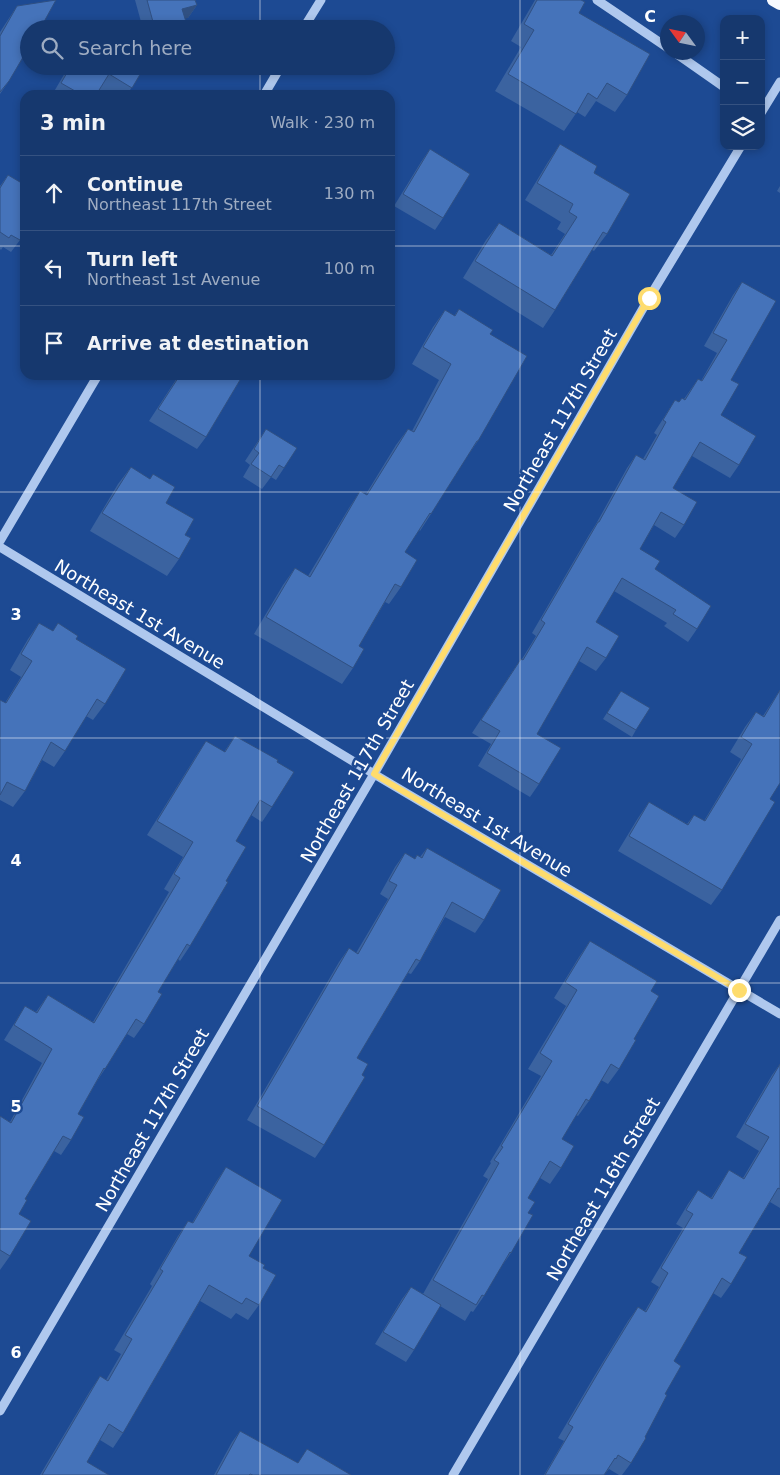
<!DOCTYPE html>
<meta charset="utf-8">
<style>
:root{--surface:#16386e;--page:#1f3f73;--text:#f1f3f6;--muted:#9eacc2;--line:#355281}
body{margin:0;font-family:"DejaVu Sans",sans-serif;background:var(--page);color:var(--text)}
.controls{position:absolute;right:15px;top:15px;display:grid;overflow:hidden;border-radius:10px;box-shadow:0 2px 8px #0003}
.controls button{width:45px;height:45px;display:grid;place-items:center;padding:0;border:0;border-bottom:1px solid var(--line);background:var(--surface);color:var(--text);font:25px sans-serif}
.compass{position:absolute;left:660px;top:15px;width:45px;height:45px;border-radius:50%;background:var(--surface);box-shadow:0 2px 8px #0003;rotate:303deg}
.stop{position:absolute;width:15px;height:15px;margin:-11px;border:4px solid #fedc6d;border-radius:50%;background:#fff}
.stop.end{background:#fedc6d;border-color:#fff;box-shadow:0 1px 5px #0008}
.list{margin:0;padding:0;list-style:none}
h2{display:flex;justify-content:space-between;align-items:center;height:65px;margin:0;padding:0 20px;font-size:21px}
h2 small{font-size:16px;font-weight:400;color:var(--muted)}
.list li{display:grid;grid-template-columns:32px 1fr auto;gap:15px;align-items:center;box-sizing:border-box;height:75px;padding:0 20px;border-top:1px solid var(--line)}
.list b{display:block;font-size:19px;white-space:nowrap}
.list p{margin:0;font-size:16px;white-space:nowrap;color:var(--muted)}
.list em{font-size:16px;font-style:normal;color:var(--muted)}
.icon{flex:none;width:28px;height:28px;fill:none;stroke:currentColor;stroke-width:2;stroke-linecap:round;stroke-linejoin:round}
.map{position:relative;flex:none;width:780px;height:1475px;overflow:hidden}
.search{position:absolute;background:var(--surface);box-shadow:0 2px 8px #0003;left:20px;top:20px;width:375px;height:55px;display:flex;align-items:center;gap:12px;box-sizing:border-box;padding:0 18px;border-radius:28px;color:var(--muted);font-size:19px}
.panel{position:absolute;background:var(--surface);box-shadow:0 2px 8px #0003;left:20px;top:90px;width:375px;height:290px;border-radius:15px}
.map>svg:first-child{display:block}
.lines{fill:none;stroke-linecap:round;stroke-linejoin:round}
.minor{stroke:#afc8ee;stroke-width:9}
.major{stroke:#f6f9ff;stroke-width:12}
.wall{fill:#3b63a0}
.shaded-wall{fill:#305082}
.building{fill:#4573ba;stroke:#305082}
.route{stroke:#fedc6d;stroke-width:6}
.grid{fill:none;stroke:#fff;stroke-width:1;stroke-opacity:0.55}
.labels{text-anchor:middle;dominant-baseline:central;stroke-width:5;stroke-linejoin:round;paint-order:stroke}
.street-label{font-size:18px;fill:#fff;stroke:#1d4a93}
.grid-label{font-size:16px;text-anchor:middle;font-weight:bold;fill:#fff;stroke:#1d4a93;stroke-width:5;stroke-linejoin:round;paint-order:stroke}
</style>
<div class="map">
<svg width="780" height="1475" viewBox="0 0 780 1475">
<rect width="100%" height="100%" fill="#1d4a93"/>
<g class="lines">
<!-- minor -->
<path class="minor" d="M597,0l71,48
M303,29l18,-29
M674,52l50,35
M264,95l17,-29
M761,113l19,-31
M0,541l98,-166
M0,547l374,227 406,240
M0,1411l374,-637 275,-476 92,-152
M453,1475l327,-555"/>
<!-- major -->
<path class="major" d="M773,0l7,4"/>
</g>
<!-- wall -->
<path class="wall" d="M135,0h60l2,5 -9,13h-3l-1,11h-41z
M535,0h46l-2,13 48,82 -12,17 -19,-11 -11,16 -8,-5 -13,19 -69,-40 26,-44 -10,-6z
M17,6l-8,75 -9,13v-62z
M69,66h76l-18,29h-24l-5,-3 -2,3h-44z
M560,144l34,29 13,61 -13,17 -2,-1 -37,60 -12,18 -80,-50 23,-38 13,-17 52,32 14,-21 -8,-5 4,-7 -36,-22 23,-38z
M430,149l13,69 -8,12 -41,-24 27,-44z
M8,175l12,65 -9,12 -8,-5 -2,3 -1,-1v-63z
M780,186v7l-3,-2z
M742,282l-11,98 -10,35 18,50 -9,13 -38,-22 -19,32 11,37 -9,13 -21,-13 -14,24 57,80 -9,13 -24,-16 3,-3 -53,-32 -18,31 10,36 -10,13 -17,-10 -42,73 2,50 -9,13 -52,-31 13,-22 -19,-11 40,-61 9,-13h1l14,-23 -4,-3 57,-98 7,-11 31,-56 9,-13 7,4 14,-24 -3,-2 21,-33 4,2 5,-3 14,-20 3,2 16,-28 -13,-7 29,-51z
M459,309l31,25 -12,107 -12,17 -35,56 -11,17 -1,-1 -14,22 -4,35 -12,17 -4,-2 -26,44 -6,22 -11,16 -88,-50 29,-49 12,-17 13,8 41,-68 11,-17 6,3 30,-49 12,-16 4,2 27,-51 -27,-16 21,-37 12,-17 9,6z
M179,375h64l-37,62 -9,12 -48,-28z
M266,429l18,39 -8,12 -5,-3 -9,12 -19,-12 7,-12 -5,-4z
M131,467l35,36 19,32 -6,24 -12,17 -77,-45 28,-47z
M39,623l14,8 5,-8 18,16 29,65 -12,16 -7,-4 -21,35 -11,16 -12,-7 -17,31 -12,16 -13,-7v-100l5,3 16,-26 -11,-7 18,-31z
M780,690l-10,109 -48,91 -11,15 -93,-54 20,-33 11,-16 38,22 7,-9 10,6 37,-62 -11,-7 15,-25 11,-15 7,4z
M621,691l15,39 -4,7 -29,-18z
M235,736l42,26 -5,45 -10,15 -11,-7 -15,26 -10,40 -36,65 -10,15 -2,-2 -20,33 -14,32 -10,14 -7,-4 -22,35 -8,12 -19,33 -7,26 -10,15 -7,-4 -29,48 -6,15 -9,42 -10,14v-154l10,6 32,-59 -38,-23 21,-34 11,6 12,-17 45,27 76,-130 -5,-3 19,-32 -36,-22 49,-79 10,-15 18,11z
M427,848l57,72 -9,13 -30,-16 -25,44 -9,13 -3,-1 -51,85 5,17 -38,70 -9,13 -68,-38 92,-158 10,-14 7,5 32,-54 -8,-5 15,-27 10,-14 10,6 2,-4 3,2z
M590,941l61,50 -17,48 -15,30 -11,15 -7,-4 -12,21 -11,15 -2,-1 -14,24 -1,29 -11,16 -10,-6 -12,20v15l-17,40 -10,14 -17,29 -11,16 -2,-1 -6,10 -25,-15 -26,44 -8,12 -31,-18 27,-45 9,-12 12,7 65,-115 -5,-3 8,-13 -1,-1 51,-86 -13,-7 38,-63 -12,-8 25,-41z
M780,1064v144l-10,-6 -31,51 -8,31 -10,14 -8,-5 -39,68 -9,33 -34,69 -9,12h-3l-10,-6 -5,6h-60l20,-34 -6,-3 37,-63 33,-54 10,-14 7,4 14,-24 -8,-5 32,-54 -7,-4 12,-20 10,-14 13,8 18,-28 14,8 16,-27 -23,-14 36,-62z
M226,1167l23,89 14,12 -4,37 -11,15 -12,-7 -5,6 -31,-18 -77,132 -10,15 -13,-8 -13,22 22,13h-69l50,-84 10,-15 6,4 15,-26 -7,-4 38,-64 -2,-2 28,-48 10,-15 4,2 24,-41z
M240,1431l58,32 9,-14 44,26h-137l18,-33z"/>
<!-- shaded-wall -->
<path class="shaded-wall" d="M197,5l-9,13 -14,3 8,-12z
M187,25l-3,4h-10z"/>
<!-- building -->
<path class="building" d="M56,0l-16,29h-11v18l-20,34 -9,11v-56l17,-30z
M147,0h48l2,5 -15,4 5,16 -13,4h-19z
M537,0h44l4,2 -6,11 71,41 -23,41 -20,-12 -10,16 -9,-6 -12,21 -68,-40 26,-44 -10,-6z
M111,25l6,4h-8z
M71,66h74l-13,22 -23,-14 -13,21h-14l-21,-12z
M560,144l37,22 -3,7 36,21 -23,40 -4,-2 -48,78 -80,-49 24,-38 53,33 25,-39 -8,-5 4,-8 -36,-21z
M430,149l40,25 -27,44 -40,-24z
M8,175l17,10v47l-5,8 -9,-5 -2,3 -9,-6v-44z
M742,282l34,19 -45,79 8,4 -18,31 35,21 -17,29 -39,-23 -27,46 24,14 -13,23 -23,-13 -21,37 20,12 -5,8 56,37 -14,23 -24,-15 3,-4 -54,-32 -26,44 23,14 -13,22 -19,-11 -50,87 24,14 -22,36 -52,-31 13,-22 -19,-11 40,-61 2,1 22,-37 -4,-3 57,-98h1l37,-67 9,5 21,-38 -3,-2 12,-20 4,2 3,-4 3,2 13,-21 4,2 25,-41 -14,-7z
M459,309l34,21 -3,4 37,22 -49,85h-1l-46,73 -1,-1 -25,39 12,8 -16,27 -6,-3 -36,62 5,3 -11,19 -87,-51 29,-49 15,9 50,-86 7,4 41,-66 6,3 37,-68 -28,-17 22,-37 10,6z
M180,375h63l-37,62 -48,-28z
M266,429l31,19 -13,20 -5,-3 -8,12 -20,-13 8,-11 -5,-4z
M131,467l19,12 3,-5 22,13 -9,16 28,16 -9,16 6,3 -12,21 -77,-46z
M39,623l14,8 5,-8 20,13 -2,3 50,30 -21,35 -8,-5 -32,52 -14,-9 -26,49 -18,-9 -7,13v-95l6,3 26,-42 -11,-7z
M780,690v93l-10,16 5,3 -53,88 -93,-54 20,-34 39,23 6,-10 11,6 47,-77 -11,-7 15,-25 8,5z
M621,691l29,17 -14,22 -29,-17z
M235,736l43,24 -1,2 17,10 -22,35 -12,-7 -24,41 10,6 -20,34 2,1 -29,49 -9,15 -3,-2 -29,48 4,2 -18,30 -8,-5 -31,50 -1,-1 -26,46 6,3 -13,23 -8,-4 -38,63 2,1 -8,14 12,7 -21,35 -10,-6v-134l11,7 41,-74 -38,-24 11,-19 12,7 11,-18 46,28 86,-145 -6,-4 19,-32 -36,-21 49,-80 19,11z
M427,848l74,42 -17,30 -32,-18 -32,59 -4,-2 -59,99 11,6 -6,11 3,2 -41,68 -67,-39 92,-158 9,6 39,-69 -8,-4 16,-28 10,6 2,-4 5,3z
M590,941l67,40 -6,10 8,5 -25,43 2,1 -17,29 -8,-5 -22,37 -3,-2 -24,40 12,7 -13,22 -11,-7 -22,37 7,4 -7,11 5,2 -22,38 -1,-1 -26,44 -2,-1 -6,10 -43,-25 66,-117 -5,-3 9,-13 -2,-1 51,-85 -12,-8 37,-63 -12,-8z
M780,1064v125l-2,-1 -39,65 8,4 -16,27 -9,-6 -48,83 7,5 -16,28 2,1 -22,42 1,1 -15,25 -13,-8 -2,4 -1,-1 -11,17h-59l28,-48 -5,-3 37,-63 33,-54 8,5 22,-39 -7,-5 32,-54 -7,-4 12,-20 14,9 17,-29 15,9 25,-42 -24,-13z
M226,1167l56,33 -33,56 16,9 -2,3 13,7 -17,30 -13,-7 -4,6 -33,-19 -86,148 -14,-9 -22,38 22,13h-67l58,-99 8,5 24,-42 -7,-4 38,-64 -3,-2 28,-48 5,2z
M411,1287l30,18 -27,45 -31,-18z
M240,1431l58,32 9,-14 44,26h-98l-3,-1 -1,1h-33z"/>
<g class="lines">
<!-- route -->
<path class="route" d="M649,298l-275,476 365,216"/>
</g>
<!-- grid -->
<path class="grid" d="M260,0v29M520,0v1475M260,66v29M0,246h25M390,246h390M260,375v1100M0,492h780M0,738h780M0,983h780M0,1229h780"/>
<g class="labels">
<!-- street labels -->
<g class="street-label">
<text transform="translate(560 420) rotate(-60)">Northeast 117th Street</text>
<text transform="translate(140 614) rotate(31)">Northeast 1st Avenue</text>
<text transform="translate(357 771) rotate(-60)">Northeast 117th Street</text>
<text transform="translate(487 822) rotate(31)">Northeast 1st Avenue</text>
<text transform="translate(152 1120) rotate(-60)">Northeast 117th Street</text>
<text transform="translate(603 1189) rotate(-60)">Northeast 116th Street</text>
</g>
</g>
<g class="grid-label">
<text x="650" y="22">C</text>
<text x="16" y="620">3</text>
<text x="16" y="866">4</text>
<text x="16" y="1112">5</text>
<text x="16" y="1358">6</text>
</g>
</svg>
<div class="controls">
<button>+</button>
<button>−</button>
<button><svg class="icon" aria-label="layers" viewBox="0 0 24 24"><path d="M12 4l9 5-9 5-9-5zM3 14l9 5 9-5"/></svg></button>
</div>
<svg class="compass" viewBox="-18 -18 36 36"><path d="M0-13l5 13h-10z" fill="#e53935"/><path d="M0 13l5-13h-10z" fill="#9eacc2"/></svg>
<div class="stop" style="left:649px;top:298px"></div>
<div class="stop end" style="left:739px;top:990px"></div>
<div class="search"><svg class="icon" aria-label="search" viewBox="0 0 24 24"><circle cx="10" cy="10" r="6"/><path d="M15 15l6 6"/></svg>Search here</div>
<section class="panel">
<h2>3 min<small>Walk · 230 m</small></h2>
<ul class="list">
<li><svg class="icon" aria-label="ahead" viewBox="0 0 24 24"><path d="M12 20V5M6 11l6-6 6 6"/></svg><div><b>Continue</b><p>Northeast 117th Street</p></div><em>130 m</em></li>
<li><svg class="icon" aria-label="left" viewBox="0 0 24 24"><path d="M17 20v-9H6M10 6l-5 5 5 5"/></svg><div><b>Turn left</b><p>Northeast 1st Avenue</p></div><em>100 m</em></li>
<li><svg class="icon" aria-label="arrive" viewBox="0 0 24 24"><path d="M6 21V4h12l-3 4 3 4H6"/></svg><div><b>Arrive at destination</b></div></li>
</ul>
</section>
</div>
